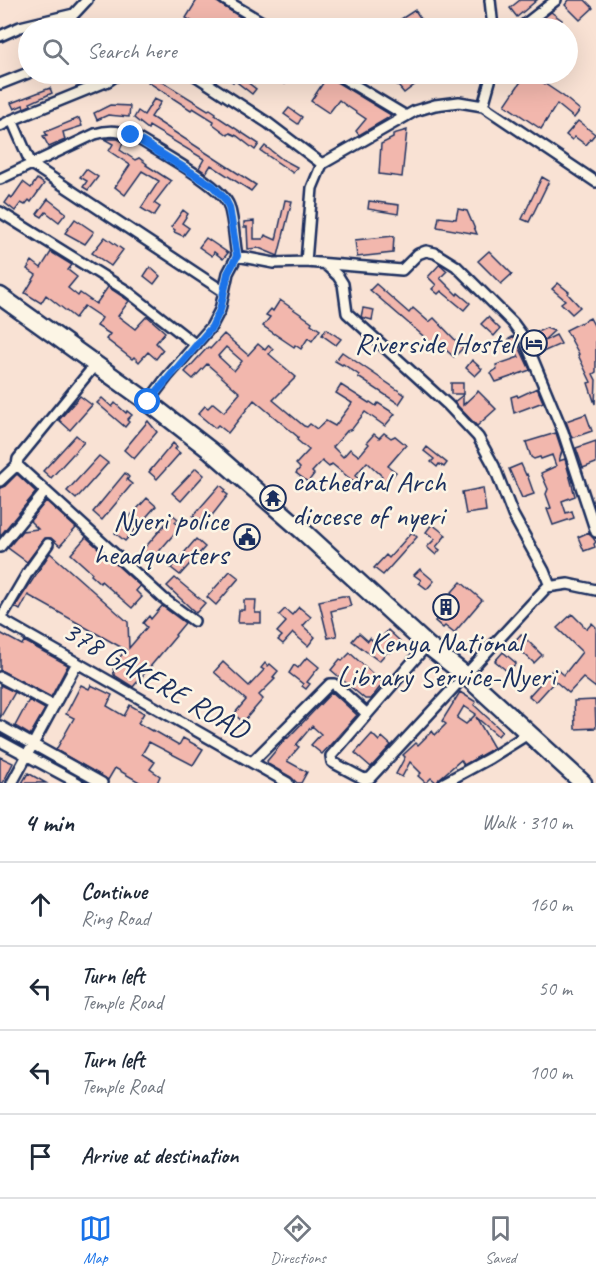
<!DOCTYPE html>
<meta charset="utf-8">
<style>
:root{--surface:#fff;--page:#f6f6f7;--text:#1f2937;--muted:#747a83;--line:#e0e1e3;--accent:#1a73e8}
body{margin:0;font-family:Caveat,sans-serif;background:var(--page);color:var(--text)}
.stop{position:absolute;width:18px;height:18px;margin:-14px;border:4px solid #1a73e8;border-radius:50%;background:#fff}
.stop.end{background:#1a73e8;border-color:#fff;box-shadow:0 2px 6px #0008}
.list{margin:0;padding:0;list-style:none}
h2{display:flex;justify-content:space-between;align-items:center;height:78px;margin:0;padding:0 24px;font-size:26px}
h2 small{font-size:20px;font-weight:400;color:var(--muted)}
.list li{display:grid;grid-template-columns:39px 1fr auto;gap:18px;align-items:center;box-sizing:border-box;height:84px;padding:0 24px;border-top:2px solid var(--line)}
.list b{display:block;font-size:22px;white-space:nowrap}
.list p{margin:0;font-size:20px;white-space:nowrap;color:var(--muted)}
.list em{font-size:20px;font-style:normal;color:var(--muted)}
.icon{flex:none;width:33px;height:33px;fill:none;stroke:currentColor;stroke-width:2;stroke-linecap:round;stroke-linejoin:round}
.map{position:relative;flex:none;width:596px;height:783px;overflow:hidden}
.search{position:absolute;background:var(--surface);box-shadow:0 6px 24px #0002;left:18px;right:18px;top:18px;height:66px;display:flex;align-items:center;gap:15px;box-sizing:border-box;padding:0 21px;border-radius:33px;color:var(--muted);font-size:22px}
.sheet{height:414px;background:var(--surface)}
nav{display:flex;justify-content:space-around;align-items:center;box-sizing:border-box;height:84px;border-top:2px solid var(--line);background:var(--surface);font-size:16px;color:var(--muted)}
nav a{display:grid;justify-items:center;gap:3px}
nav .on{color:var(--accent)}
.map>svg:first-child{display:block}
.building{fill:#f2b7ad;stroke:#1b2f5e;stroke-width:1.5;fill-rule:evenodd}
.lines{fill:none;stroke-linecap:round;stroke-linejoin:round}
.street-casing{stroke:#1b2f5e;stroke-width:14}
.highway-casing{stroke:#1b2f5e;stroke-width:21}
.street{stroke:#fcf5e5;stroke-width:9}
.highway{stroke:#fcf5e5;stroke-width:16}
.route{stroke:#1a73e8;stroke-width:8}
.labels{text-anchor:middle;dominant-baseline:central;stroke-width:5;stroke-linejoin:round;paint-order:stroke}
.poi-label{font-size:30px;fill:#1b2f5e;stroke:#fcf5e5;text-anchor:end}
.street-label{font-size:30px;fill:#1b2f5e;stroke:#fcf5e5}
</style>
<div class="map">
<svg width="596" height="783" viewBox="0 0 596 783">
<rect width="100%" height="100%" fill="#f9e2d4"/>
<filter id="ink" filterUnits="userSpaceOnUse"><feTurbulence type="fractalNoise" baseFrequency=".0167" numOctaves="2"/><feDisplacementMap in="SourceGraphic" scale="12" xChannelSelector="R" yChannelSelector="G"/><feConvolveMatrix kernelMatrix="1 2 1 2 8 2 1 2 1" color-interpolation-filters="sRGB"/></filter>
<g filter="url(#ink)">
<!-- building -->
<path class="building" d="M197,0h17l34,22 -5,6h-24l-4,-2 -2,2h-10l-17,-10z
M520,0h17l-20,17 -7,-9z
M569,0h16l8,8 -13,12 -15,-15z
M415,10l12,18h-28l-4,-5z
M551,12l11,8 -7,8h-23z
M135,74h15l58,36 2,-1 6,4 -1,2 44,29 -4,6 -18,-14 -7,-3 -2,2 -15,-11 1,-3 -21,-13 -2,2 -43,-28 2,-2z
M222,74h17l-1,1 18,14 -4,5 -18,-14 -1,2z
M269,74h22l-6,10z
M329,74l4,6 58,35 -3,3 -29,17 -3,-4 10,-12 -22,-15 -5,-4 -10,13 -18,-12z
M388,74h22l7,9 -13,10z
M526,74h4l33,22 17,14 -6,8 -17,-14 -16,25 -36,-24z
M50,88l2,5 -22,10 1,2 -7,3 -1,-3 -9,4 -3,-6z
M154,99l7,3 -10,15 105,68 -5,6 -40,-26 -5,8 -7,-5 5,-9 -55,-33 -1,3 -14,-11 4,-7 6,4z
M110,105l20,1 -1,11 -21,-2 -11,5 -3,-7z
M289,108l13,9 -4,7 -14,-10z
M79,118l3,8 -19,6 2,8 -16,7 -6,-11 4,-1 -2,-3z
M578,121l17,13 -9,11 -11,-8 -3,3 -6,-5z
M407,130l-5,47 -23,-3 2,-30 12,-6v-4z
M104,139h14l5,3 -3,8 15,10 4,-2 8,6 -1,1 25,16 -17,22 6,4 -6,9 -13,-8 18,-27 -17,-10 -17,24 -10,-8 15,-22 -21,-14 4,-7z
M265,146l17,13 15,8 -4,6 -32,-22z
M86,169l12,8 -10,13 -5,-3 4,-6 -7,-4z
M542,177l7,4 -20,41 -7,-3z
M37,179l7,5 -13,18 -2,-2 -4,5 -4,-2 -6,8 -10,-8 5,-7 2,2 11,-16 8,6z
M48,199l18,14 -7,9 -13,-10 -4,5 -5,-3z
M285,200l7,1 -14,55 -19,-8 -11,1 -1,-22h-3v-5l10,-1v18h9l2,-4 11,5z
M369,201l30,4 -1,9 -30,-5z
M458,209l9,2 10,23 -40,-7 2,-10 17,2z
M183,210l5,4 -6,9 7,5 -6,8 -9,-4 1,-2 -4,-3z
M75,219l19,13 -9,12 -20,-11z
M394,236l-1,17 -36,4 -2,-17z
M105,237l18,13 -12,16 -19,-13z
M206,238l22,15 -5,6 -9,-7 -2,4 -13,-9z
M489,251l23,23 -11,10 -23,-23z
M51,252l21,13 -4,5 9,7 -9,11 10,8 2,-3 16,11 12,-17 21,14 -11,15 17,13 12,-13 18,16 -9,11 7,7 -7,9 -8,-7 -9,10 -5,-5 -2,2 -26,-20 4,-5 -13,-8 5,-8 -18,-12 -9,12 -29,-23 -5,8 -16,-10 11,-18 -9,-6 5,-8 9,7z
M440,264l7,7 -7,7 17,17 1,-2 12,10 -6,7 -23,-19 -3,3 -6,-5 4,-4 -8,-8z
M150,267l10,9 -6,8 -10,-8z
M558,283l11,9 -1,2 12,13 -8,7 -11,-11 4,-3 -13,-11z
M376,284l33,29 4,-5 16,14 5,-4 29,30 -9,9 -15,-13 -3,3 -66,-57z
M280,300l32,22 -1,2 9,6 -8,11 -4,-3 -7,11 -6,-4 -1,2 -31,-21 7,-9 -4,-2 5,-6 2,2z
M363,308l11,2 -2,10 -11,-3z
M488,317l12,12 -6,7 -13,-12z
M590,318l6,11v43l-3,2 3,6 -1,24 -7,-21 3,-1 -13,-27 1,-1 -13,-24z
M546,328l8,3 -12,11 14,-7 5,9 -23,10 -8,-19z
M326,329l15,10 -5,6 -14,-10z
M224,334l24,21 10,-11 7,6 4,-5 4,4 -4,5 27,23 -23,23 31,26 3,1 3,-3 7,5 9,-8 9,5 17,-23 -16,-10 5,-8 28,18 1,-1 6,4 2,-3 17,11 -10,12 -20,-14 -13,17 -5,2 -14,16 10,10 7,-8 9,7 10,-12 -2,-2 7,-8 5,4 5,-5 7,5 4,-2 11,9 -18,21 8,6 -11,13 -6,-6 3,-3 -15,-14 -12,14 8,6 -4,4 -27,-22 -3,3 -7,-6 -10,11 2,2 -6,8 -12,-9 4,-5 -4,-4 13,-14 -12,-10 1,-3 -44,-37 -26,33 -10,-8 -3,3 -17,-14 7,-8 3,2 5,-5 11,9 16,-19 -33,-29 -14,15 -8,-7 23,-25 2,2zM226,347l16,14 -8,10 -16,-15z
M514,336l16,34 -34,12 -5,-9 6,-4 -1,-4 23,-8 -10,-18z
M342,352l63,43 -6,9 -41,-27 1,-2 -16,-11 -1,1 -7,-4z
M472,360l10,9 -7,7 -9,-8z
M451,383h12v11h-12z
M537,388l6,14 -29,11 -3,-16 6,-2 1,2z
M478,391l18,18 -19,17 -23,-24 9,-7v10z
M80,396l12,9 -22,25 -11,-10z
M102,398l10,9 3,-4 11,10 1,-2 5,4 -5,5 2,2 -4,5 -28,-24z
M586,414l6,17 -20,7 -6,-17z
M148,421l9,11 -23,27 -10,-9z
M556,433l6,18 -3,10 6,-2 10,37 -13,5 4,12 6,-2 2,7 -21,7 -6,-16 4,-1 -5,-14 2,-5 -7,-16 15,-7 -4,-11 -11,4 -1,-2 -6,2 -3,-2 -5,-15z
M76,435l8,7 -33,36 -8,-7z
M596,441v22l-13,5 -7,-20z
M173,443l4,4 -2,2 5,4 -23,26 -8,-7z
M427,447l20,16 -3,4 -5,-3 -2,3 -6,-5 3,-3 -10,-8z
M99,456l9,7 -32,36 -9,-8z
M521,464l5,11 1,-1 7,20 -12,4 -13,-29z
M196,468l8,7 -23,26 -9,-8z
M125,473l4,4 -2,3 5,4 -30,36 -9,-8z
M17,474l19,18 -36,44v-48l5,-2z
M220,485l6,5 -2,2 4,3 -22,28 -5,-4 -2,2 -6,-5z
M483,488l3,23 -20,3 -4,-22z
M147,498l9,8 -31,35 -10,-8z
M46,501l30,27 -16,18 -9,-8h-6l-18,24 -19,-14 14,-17 16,-2 -8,-8z
M173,515l5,4 -3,3 5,5 -31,36 -5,-4 -2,2 -5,-4z
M432,524l14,11 -10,12 4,3 -4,5 -9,-8 8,-8 -9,-7z
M412,532l5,5 -34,38 -9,-7 12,-13 3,3z
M589,532l7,10 -2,2 1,3 -11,4 -6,-14z
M86,537l54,49 -4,5 6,6 -10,11 -31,-27 -1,2 -9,-8 1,-2 -21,-19z
M196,539l9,8 -25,28 -9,-7z
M50,553l78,69 1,26 18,-21 -4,-4 6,-7 2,3 11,-13 23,17 -10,12 1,1 -43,51 -19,-12 -1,-10 13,-15 -98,-55 -8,15 -5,-3z
M420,569l14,12 -7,8 -8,-6 2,-3 -7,-5z
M230,571l9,7 -23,27 -9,-8z
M175,578l30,25 -9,10 -29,-27z
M461,582l21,18 -28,33 -9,-7 -2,2 -8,-7 2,-3 -4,-5z
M342,596h6l3,10 -20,5 6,25 -9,2 -9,-37z
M244,600h12l-1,13h6v10h-23l1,-13h5z
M299,607l12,10 -8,9 12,11 -7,9 -15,-13 -10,11 -5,-4 4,-4 -5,-4 9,-10 -7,-7 6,-6 7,6z
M572,614l15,15 5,-6 4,4v61l-13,-10 -14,15 -14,-12 -19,21 -7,-6 26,-29 9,8 18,-23 -25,-24z
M388,630l12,11 -10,12 -2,-2 -9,10 -27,-20 7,-8 9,8 2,-3 6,6z
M0,633l22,12 2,-4 44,24 -17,32 -51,-27z
M521,634l21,21 -8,8 -21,-20z
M503,652l13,11 -8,9 -13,-11z
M350,653l33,30 -12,16h-6l-34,-29 9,-11 2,2z
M307,657l12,10 -12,15 3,2 -4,5 -4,-3 1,-2 -14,-11 5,-8 4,3z
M223,662l26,24 15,-16 -3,-2 4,-5 3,3 2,-2 8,7 -5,6 2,2 -16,16 4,4 -20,23 -9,-8 12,-14 -32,-28z
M0,685l15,7 -15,26z
M81,685l8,4 2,-4 21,10 -5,11 17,10 6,-11 14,8 -6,10 14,8 1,-1 26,15 4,-7 20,11 -10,16 -44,-23 -7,12 13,8 -5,7 10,7 -3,7h-16l-26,-15 -7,12 -52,-30 18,-32 -8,-4z
M332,692l25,23 -35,39 -11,-9 10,-11 -9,-8 -16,19 3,2 -12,14 20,11 -6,11h-4l-6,-6 -23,-13 -1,-3 20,-24 1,1z
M460,692l16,10 -2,3 28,26 -4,5 -22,-19 18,31 -30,17 -3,-5 -22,19 -2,4 -6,-5 -5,5 -8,-7 3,-3 -11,-11 -8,15 -6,-3 9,-17 -2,-2 13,-12 2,2 14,-14 3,4 11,-11 -4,-3zM464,706l12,8 -10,10 -9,-6z
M29,700l16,9 -15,26 -15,-9z
M595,700l1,28 -21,1 -1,-28z
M372,734l7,7 3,-4 9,8 -20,22 -16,-14z
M0,757l13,6 -10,20h-3z
M28,773l18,10h-24z"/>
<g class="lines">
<!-- street casing -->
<g class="street-casing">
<path id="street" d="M225,0l47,28
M490,0l3,28
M520,28l36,-28
M0,36l20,-9 54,-13 13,-14
M193,74l75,49 54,41
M336,74l70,42
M0,84l28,-11
M483,106l9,-32
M12,120l19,44 192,127
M0,126l12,-6 96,-39 10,-7
M0,179l95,-45c16,-5 26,-3 42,4 20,13 85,47 92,68 5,15 5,34 8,50
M0,212l127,79 69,54
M306,262l96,8 16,-16 8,-3 9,2 21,13 57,57 11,15 39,94 33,100
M325,264l13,12 5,8 4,29 101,92 30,32 16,29 19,49 31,56 6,15
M95,365l-77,94 -1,6 146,133 31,23
M148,402l19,-25 44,-50 9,-17 8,-37 9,-17 37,7 32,-1 6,-74 10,-24 93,-53 20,-6 24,-3 24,4 113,76
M0,481l17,-16
M0,547l45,-55
M4,613l24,-41 20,-28
M0,619l288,164
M427,645l-96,111 1,6 32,17 6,-1 177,-191 21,-3 28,6
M0,677l54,29
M0,726l102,57
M0,741l78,42
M252,762l78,-78h4l32,29
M12,783l65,-120
M444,783l46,-25 38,-24"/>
</g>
<!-- highway casing -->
<g class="highway-casing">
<path id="highway" d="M0,296l148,106 63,49 94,82 122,112 37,29 119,109"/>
</g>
<!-- street -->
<use href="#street" class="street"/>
<!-- highway -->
<use href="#highway" class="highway"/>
</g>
</g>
<g class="lines" filter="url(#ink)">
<!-- route -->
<path class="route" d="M131,135l82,51 12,13 4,8 8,49 -9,17 -8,37 -8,17 -64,75"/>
</g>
<!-- icons -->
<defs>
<g id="hotel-ring" transform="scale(1.35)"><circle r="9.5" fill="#fcf5e5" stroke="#1b2f5e" stroke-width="1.5"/><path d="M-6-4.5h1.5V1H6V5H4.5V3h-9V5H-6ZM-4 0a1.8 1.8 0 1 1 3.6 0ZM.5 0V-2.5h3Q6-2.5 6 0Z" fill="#1b2f5e"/></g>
<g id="temple-ring" transform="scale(1.35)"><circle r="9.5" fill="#fcf5e5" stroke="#1b2f5e" stroke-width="1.5"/><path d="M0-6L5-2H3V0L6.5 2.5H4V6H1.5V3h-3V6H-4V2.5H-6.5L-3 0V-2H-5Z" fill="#1b2f5e"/></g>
<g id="civic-ring" transform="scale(1.35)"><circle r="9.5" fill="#fcf5e5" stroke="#1b2f5e" stroke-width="1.5"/><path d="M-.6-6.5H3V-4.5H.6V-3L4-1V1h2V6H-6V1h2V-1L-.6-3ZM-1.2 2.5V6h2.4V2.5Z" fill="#1b2f5e"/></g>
<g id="building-ring" transform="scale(1.35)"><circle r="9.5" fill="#fcf5e5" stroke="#1b2f5e" stroke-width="1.5"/><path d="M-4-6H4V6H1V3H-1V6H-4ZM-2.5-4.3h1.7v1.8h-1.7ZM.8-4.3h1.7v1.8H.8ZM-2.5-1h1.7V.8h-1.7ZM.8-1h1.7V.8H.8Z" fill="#1b2f5e"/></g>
</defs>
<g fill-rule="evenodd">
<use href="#hotel-ring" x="534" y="343"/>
<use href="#temple-ring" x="273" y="498"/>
<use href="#civic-ring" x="247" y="537"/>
<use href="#building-ring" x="446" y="607"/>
</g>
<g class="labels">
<!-- poi labels -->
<g class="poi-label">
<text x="514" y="343">Riverside Hostel</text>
<text x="292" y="481" text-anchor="start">cathedral Arch<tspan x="292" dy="34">diocese of nyeri</tspan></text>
<text x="228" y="520">Nyeri police<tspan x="228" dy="34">headquarters</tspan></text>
<text x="446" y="642" text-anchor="middle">Kenya National<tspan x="446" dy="34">Library Service-Nyeri</tspan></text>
</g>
<!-- street labels -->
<g class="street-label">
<text transform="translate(156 680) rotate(30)">378 GAKERE ROAD</text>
</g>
</g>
</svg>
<div class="stop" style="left:148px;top:402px"></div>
<div class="stop end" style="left:131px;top:135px"></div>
<div class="search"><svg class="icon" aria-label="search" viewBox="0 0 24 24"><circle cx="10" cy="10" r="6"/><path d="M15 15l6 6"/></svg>Search here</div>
</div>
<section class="sheet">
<h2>4 min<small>Walk · 310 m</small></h2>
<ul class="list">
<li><svg class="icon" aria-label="ahead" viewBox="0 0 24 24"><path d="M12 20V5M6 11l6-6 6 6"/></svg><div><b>Continue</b><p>Ring Road</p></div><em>160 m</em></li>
<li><svg class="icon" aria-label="left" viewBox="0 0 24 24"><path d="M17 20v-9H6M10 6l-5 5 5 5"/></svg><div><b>Turn left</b><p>Temple Road</p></div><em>50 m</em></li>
<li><svg class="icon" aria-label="left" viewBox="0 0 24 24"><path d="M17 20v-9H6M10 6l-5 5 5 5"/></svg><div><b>Turn left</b><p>Temple Road</p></div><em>100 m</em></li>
<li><svg class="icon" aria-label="arrive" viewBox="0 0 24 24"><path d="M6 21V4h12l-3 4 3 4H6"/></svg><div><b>Arrive at destination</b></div></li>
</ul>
</section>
<nav>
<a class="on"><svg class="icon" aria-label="map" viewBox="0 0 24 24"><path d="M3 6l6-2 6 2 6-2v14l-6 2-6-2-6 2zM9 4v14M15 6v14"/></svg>Map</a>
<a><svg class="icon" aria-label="directions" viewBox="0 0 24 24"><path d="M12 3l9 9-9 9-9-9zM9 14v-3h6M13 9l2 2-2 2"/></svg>Directions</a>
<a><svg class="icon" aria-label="saved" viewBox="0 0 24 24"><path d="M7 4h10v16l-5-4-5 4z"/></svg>Saved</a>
</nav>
